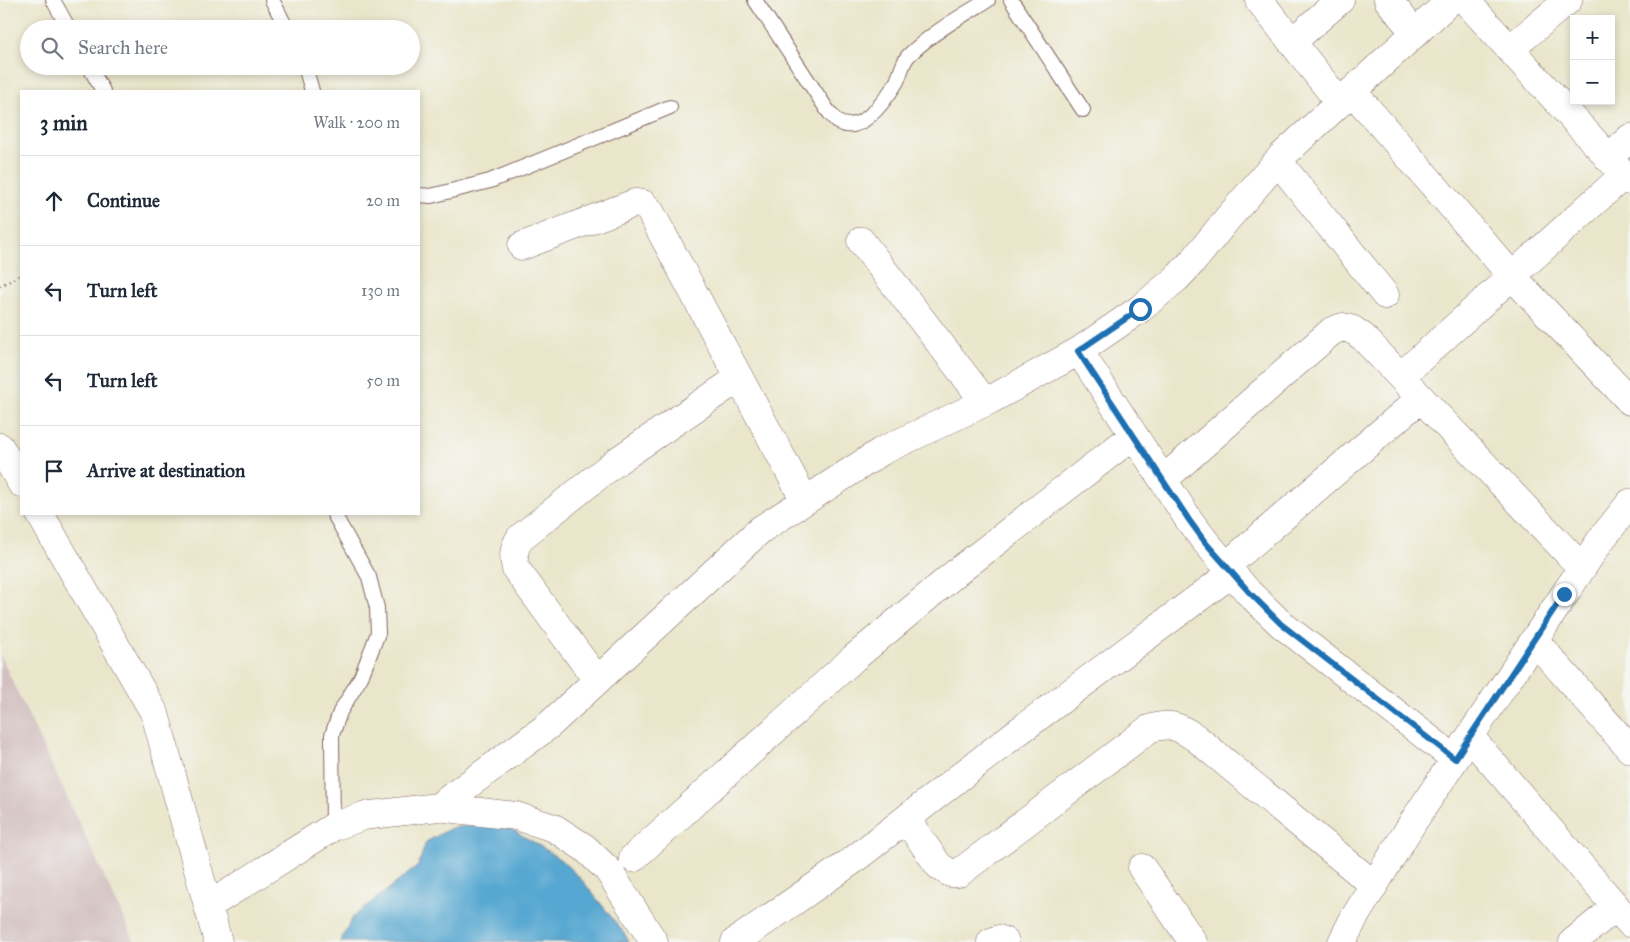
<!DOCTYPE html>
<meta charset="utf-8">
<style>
:root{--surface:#fff;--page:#f6f6f7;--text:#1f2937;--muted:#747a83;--line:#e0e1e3}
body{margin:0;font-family:"IM FELL Great Primer",serif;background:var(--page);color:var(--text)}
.controls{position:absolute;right:15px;top:15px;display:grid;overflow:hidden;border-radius:0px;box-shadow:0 2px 8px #0003}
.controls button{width:45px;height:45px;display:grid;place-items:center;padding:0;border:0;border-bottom:1px solid var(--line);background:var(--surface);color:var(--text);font:25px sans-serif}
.stop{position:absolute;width:15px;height:15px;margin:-11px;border:4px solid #1f6fb2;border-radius:50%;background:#fff}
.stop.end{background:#1f6fb2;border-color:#fff;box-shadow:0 1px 5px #0008}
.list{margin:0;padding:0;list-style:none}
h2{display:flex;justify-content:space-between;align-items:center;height:65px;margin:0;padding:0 20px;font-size:21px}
h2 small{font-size:16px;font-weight:400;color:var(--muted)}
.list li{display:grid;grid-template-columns:32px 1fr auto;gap:15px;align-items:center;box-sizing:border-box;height:90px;padding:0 20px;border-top:1px solid var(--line)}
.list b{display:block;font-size:19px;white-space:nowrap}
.list em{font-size:16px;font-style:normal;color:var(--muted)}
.icon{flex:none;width:28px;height:28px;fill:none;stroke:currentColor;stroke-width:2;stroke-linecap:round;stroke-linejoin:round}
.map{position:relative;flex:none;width:1630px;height:942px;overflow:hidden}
.search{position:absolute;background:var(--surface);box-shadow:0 2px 8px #0003;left:20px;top:20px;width:400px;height:55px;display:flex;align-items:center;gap:12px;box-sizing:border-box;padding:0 18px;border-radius:28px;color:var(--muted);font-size:19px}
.panel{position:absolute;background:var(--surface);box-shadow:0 2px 8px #0003;left:20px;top:90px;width:400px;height:425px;border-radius:0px}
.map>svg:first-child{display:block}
.railway{fill:#d2bfc0}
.water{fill:#56a7d1;stroke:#50637e}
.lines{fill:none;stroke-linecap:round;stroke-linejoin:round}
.service-casing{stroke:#826563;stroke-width:16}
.minor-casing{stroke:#826563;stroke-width:29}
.path{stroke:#826563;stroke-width:3;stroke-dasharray:1 4;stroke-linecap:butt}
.service{stroke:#fff;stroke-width:14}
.minor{stroke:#fff;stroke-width:28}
.route{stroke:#1f6fb2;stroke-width:6}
</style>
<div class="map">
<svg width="1630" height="942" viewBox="0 0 1630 942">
<rect width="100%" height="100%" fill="#f6f6f2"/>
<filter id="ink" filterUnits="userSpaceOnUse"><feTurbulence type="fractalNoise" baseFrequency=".02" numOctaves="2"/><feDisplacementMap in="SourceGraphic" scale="10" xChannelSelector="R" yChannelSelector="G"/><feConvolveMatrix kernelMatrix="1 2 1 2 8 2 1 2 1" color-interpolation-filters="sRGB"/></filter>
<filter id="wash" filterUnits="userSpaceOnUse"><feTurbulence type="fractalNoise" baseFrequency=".0096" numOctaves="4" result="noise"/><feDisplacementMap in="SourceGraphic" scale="20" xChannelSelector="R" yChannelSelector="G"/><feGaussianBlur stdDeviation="1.12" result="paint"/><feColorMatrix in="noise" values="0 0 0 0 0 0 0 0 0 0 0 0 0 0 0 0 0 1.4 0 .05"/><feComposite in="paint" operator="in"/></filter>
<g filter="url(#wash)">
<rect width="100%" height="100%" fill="#eae6cb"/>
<!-- railway -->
<path class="railway" d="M0,655l135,287h-135z"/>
<!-- water -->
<path class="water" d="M483,824l28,5 26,15 24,16 21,20 42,53 5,9h-289l13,-25 65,-51 8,-24 25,-14z"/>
</g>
<g filter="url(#ink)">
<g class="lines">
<!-- service casing -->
<g class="service-casing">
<path id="service" d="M53,0l16,29
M272,0l15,29
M755,0l73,111c3,3 7,9 10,11 23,14 48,-23 58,-39 5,-9 6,-21 13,-28 24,-23 51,-38 79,-55
M1011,0l72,110
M89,66l14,25
M305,66l7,25
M419,195l12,1 59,-15 180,-74
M333,827l-1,-92 8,-23 21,-35 17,-44 -1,-25 -8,-31 -35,-63"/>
</g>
<!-- minor casing -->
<g class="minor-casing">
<path id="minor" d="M1259,0l80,102
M1388,0l27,33
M1465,0l165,181
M1292,42l48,-42
M1510,49l58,-49
M1352,91l160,185 118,125
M1608,158l22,-20
M1278,161l107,134
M861,241l124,161
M522,246l113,-43 8,1 7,7 155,290
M1079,351l110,169 16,21 44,52 32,31 174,135
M1401,376l223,-201
M0,447l21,36
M1163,480l169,-149 11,-4 10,3 10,7 219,231
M40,514l115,200 63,228
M1226,566l195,-168
M1534,640l96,109
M597,680l-81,-111c-3,-13 -3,-20 4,-31l97,-77 122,-83
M1470,737l160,186
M438,807l110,-81 212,-196 122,-79 108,-51 89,-49 61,-42 37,-31 17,-18 34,-42 54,-62 169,-156
M906,819l33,47 11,7h9l190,-144c21,-7 29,-3 47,9l178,147
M633,858l221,-200 103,-86 177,-137
M1142,868l51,74
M208,906l125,-79 30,-11 75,-9 78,9 38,12 31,20 23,22 46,72
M735,942l117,-81 163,-127 217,-161
M991,942l8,-3 6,3
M1342,942l12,-24 59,-96 187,-281 30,-38
M1573,942l43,-35"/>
</g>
<!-- path -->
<path class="path" d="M0,286l21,-11"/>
<!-- service -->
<use href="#service" class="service"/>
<!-- minor -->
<use href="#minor" class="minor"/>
</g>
</g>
<g class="lines" filter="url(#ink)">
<!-- route -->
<path class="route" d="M1140,309l-62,42 111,169 16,22 44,50 32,32 174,135 109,-165"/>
</g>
</svg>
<div class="controls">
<button>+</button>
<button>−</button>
</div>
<div class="stop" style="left:1140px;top:309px"></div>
<div class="stop end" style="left:1564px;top:594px"></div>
<div class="search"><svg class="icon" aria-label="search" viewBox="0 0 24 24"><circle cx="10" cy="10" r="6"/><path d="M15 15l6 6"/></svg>Search here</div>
<section class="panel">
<h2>3 min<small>Walk · 200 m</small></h2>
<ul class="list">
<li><svg class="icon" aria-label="ahead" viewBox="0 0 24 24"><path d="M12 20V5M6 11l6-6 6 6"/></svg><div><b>Continue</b></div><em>20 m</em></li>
<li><svg class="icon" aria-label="left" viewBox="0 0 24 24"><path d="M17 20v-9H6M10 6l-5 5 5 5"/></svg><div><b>Turn left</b></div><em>130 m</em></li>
<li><svg class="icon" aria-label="left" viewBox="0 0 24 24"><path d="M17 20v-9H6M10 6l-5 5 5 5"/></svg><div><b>Turn left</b></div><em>50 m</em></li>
<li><svg class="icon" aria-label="arrive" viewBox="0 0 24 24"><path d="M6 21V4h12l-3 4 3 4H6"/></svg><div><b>Arrive at destination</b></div></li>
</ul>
</section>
</div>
